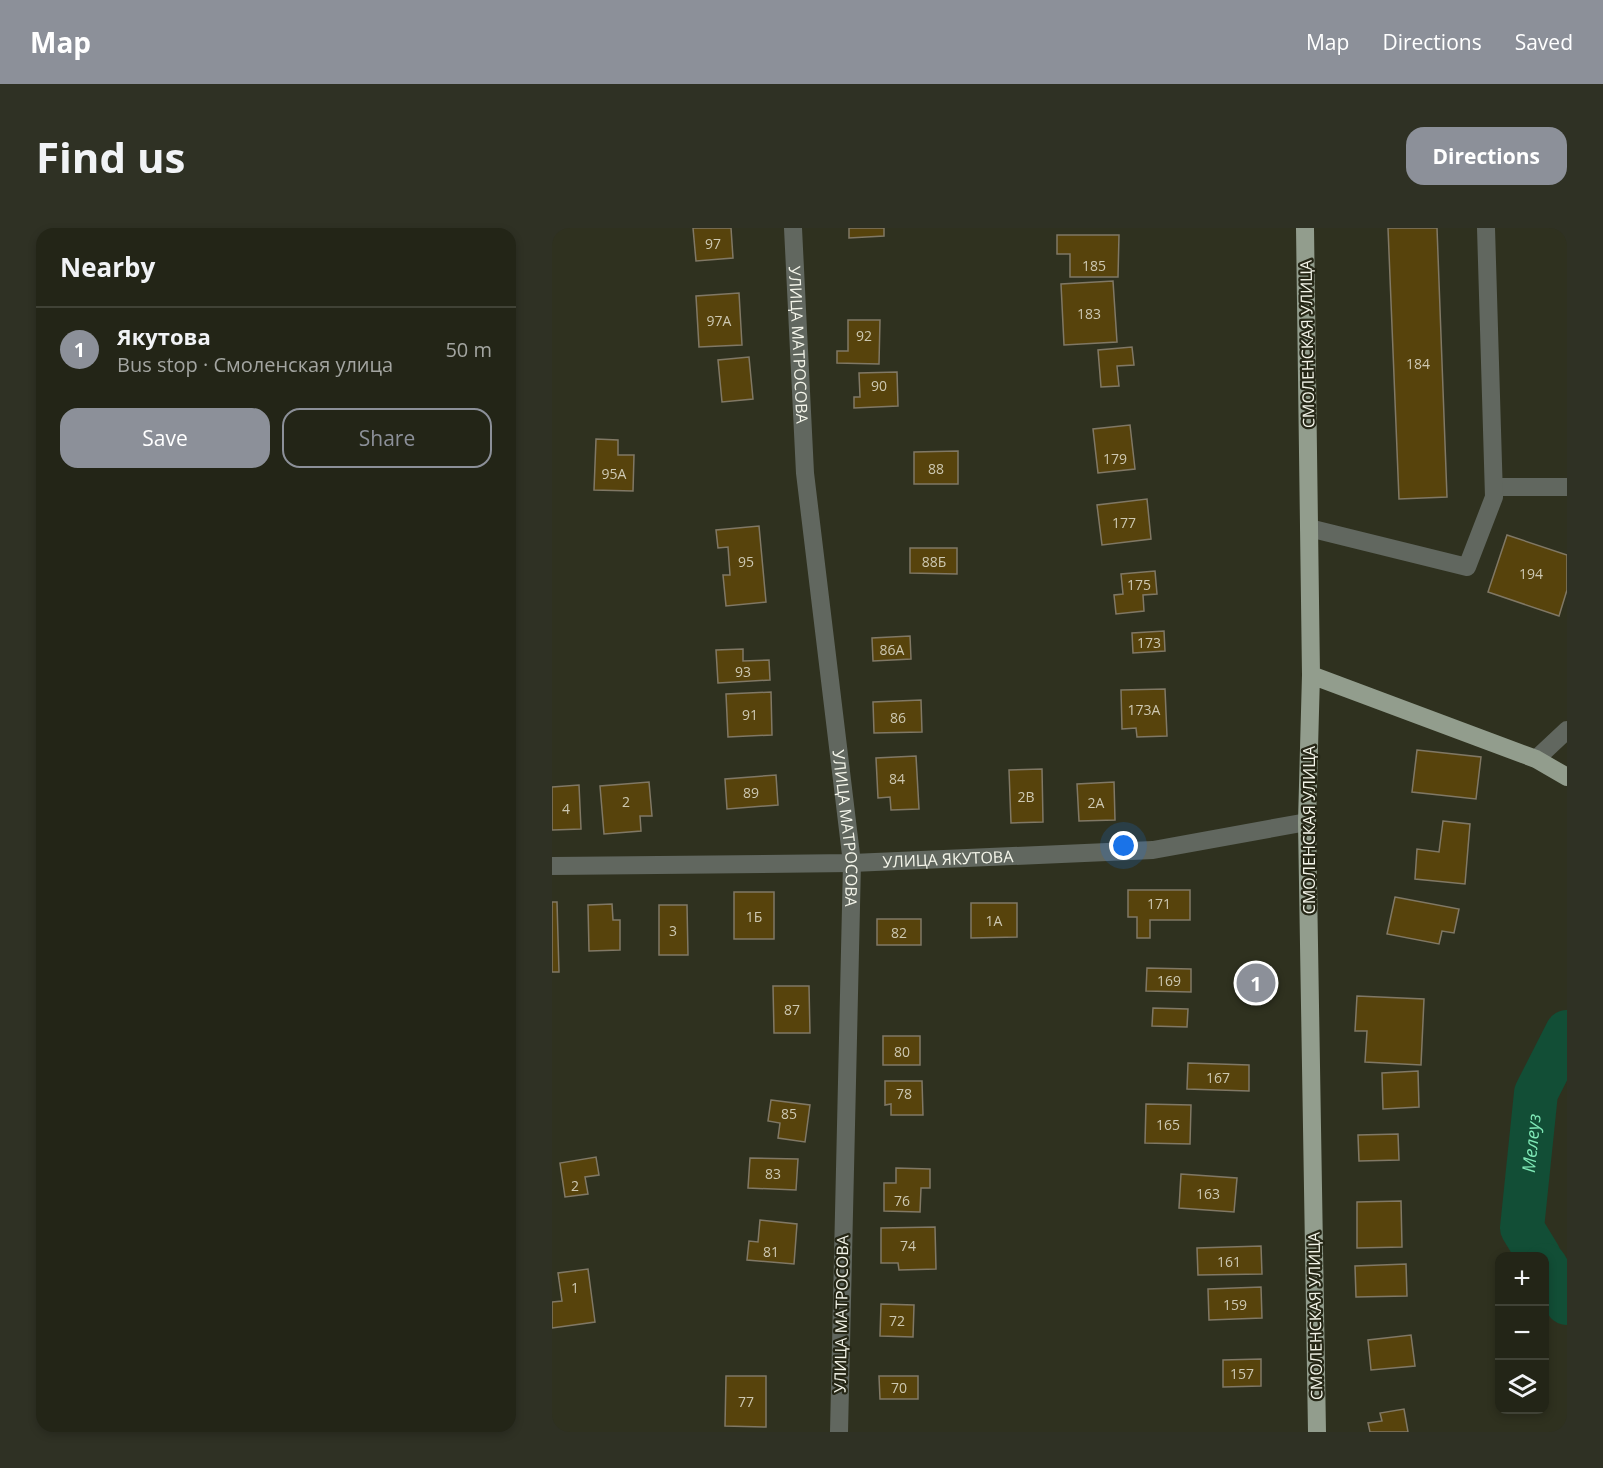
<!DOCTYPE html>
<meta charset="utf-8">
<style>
:root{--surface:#232517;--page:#2f3124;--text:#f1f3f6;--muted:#a3a5a1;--line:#404236;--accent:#8c9099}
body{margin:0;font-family:"Open Sans",sans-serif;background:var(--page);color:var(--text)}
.controls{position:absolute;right:18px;bottom:18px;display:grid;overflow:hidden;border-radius:12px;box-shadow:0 3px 9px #0003}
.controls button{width:54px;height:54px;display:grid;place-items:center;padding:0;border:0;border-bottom:2px solid var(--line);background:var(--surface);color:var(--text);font:30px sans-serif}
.you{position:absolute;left:572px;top:618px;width:21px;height:21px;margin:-15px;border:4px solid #fff;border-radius:50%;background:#1a73e8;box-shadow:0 0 0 9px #1a73e833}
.badge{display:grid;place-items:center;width:39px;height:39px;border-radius:50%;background:var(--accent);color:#fff;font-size:20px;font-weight:700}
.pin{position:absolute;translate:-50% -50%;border:3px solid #fff;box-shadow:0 2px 6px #0006}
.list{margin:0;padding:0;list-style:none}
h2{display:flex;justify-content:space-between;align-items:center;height:78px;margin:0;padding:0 24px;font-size:26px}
h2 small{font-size:20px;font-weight:400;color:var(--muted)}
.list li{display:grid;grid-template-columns:39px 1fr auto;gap:18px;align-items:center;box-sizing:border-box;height:84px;padding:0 24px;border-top:2px solid var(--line)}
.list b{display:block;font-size:22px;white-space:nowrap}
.list p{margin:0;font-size:20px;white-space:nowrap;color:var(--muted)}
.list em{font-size:20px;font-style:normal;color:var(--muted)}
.actions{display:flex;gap:12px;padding:18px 24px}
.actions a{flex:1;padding:14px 0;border:2px solid var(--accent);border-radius:18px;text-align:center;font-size:21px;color:var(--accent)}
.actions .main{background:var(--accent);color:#fff}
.icon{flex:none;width:33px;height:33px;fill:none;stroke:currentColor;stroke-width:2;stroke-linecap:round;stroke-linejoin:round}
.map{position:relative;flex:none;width:1015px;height:1204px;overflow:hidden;border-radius:18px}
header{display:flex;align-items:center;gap:36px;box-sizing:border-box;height:84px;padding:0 30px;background:var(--accent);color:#fff}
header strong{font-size:28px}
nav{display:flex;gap:33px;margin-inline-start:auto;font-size:21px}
.intro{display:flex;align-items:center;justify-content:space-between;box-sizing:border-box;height:144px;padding:0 36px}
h1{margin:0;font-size:42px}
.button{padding:15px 27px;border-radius:18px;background:var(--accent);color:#fff;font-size:21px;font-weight:700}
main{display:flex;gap:36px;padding:0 36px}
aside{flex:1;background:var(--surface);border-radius:18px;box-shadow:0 3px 9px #0003}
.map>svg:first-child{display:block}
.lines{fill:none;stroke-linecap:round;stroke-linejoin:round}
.river{stroke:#124e36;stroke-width:44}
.building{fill:#57430c;stroke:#807865;stroke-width:1.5}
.minor{stroke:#61675f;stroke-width:18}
.major{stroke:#929d8d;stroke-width:18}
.labels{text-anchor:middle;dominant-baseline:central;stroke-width:4.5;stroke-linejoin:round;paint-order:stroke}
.number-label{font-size:14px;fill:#cdc8b2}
.street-label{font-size:16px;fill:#f4f5ea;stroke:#262716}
.water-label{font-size:18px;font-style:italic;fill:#7fe9b7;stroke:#262716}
</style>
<header>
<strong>Map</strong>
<nav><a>Map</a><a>Directions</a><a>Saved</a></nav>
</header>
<div class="intro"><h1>Find us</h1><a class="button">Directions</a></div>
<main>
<aside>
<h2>Nearby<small></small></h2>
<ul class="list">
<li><span class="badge">1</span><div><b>Якутова</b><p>Bus stop · Смоленская улица</p></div><em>50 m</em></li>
</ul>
<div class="actions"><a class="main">Save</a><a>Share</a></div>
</aside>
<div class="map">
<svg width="1015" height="1204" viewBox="0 0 1015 1204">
<rect width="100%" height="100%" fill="#2f311f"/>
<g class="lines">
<!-- river -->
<g class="river">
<path id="s1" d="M987,1028l-17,-28 14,-135 31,-61"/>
<path d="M993,1037l22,38"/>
</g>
</g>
<!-- building -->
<path class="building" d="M141,0h38l2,30 -37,3z
M297,0h35v8l-35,2z
M836,0h49l10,269 -48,2z
M505,7h62l-1,42h-48v-23h-13z
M561,53l4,61 -53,3 -3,-61z
M187,65l3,52 -43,2 -3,-51z
M296,92h32l-1,44 -42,-1v-12h11z
M580,119l2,18 -17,1 2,20 -18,1 -3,-37z
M197,129l4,42 -31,3 -4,-42z
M345,144l1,34 -44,2v-11h6l-1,-24z
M578,197l5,44 -37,4 -5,-44z
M44,211l22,1v15h16l-1,36 -39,-1z
M406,223v33h-44v-32z
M595,271l4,40 -49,6 -5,-40z
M207,298l7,76 -40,4 -3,-31h7l-2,-28 -10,1 -2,-18z
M955,307l60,20v35l-8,26 -71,-24z
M358,320h47v26l-47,-1z
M603,343l2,23 -14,1 1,16 -28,3 -2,-19 9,-1 -2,-20z
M612,403l1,20 -32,2 -1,-20z
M358,408l1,23 -38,2 -1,-23z
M191,421v12l26,-1 1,20 -52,3 -2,-33z
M613,461l2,47 -30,1 -1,-9 -14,1 -1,-39z
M219,464l1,43 -44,2 -2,-43z
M369,472l1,32 -48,1 -1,-31z
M865,522l64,7 -5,42 -64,-7z
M364,528l3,53 -28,1 -1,-13 -12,1 -2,-40z
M490,541l1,53 -32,1 -2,-53z
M224,547l2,30 -51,4 -2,-30z
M97,554l3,34h-12l1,15 -37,3 -4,-48z
M562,554l1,38 -36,1 -2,-37z
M27,557l2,44 -29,1v-43z
M891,593l27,3 -5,60 -50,-5 2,-30 22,3z
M576,662h62v30h-40v18h-13v-21h-9z
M182,664h40v47h-40z
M843,669l64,12 -5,24 -12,-2 -3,13 -52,-10z
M0,674h5l2,70h-7z
M419,675h46v34l-46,1z
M60,676l1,16h7v30l-31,1 -1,-46z
M107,677h28l1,50h-29z
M325,691h44v26h-44z
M595,740l44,1v23l-45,-1z
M221,758h36l1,47h-36z
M805,768l67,3 -3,66 -56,-3 2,-31h-12z
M601,780l35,1 -1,18 -35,-1z
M331,808h37v29h-37z
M636,835l61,2v26l-62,-2z
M866,843l1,36 -36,2 -1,-36z
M333,853h37l1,34h-32v-11l-6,1z
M219,872l39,5 -5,37 -27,-4 2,-15 -12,-2z
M594,876l45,1 -1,39 -45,-1z
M846,906l1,26 -40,1 -1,-26z
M44,929l3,18 -14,2 3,17 -23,3 -5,-34z
M198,930l48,1 -2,31 -48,-2z
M344,940l34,1v19h-9l-1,24 -36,-1v-28h12z
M629,946l56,4 -3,34 -55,-4z
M849,973l1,46 -45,1v-46z
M208,992l37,4 -3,40 -47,-4 2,-19 9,1z
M383,999l1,42 -37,1 -1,-7h-17v-35z
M709,1018l1,28 -64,1 -1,-27z
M854,1036l1,32 -51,1 -1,-31z
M36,1041l7,53 -43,6v-26l10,-1 -4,-28z
M709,1059l1,31 -53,2 -1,-31z
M329,1076l33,1 -1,32 -33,-1z
M859,1107l4,31 -44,4 -3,-30z
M709,1131v27l-38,1v-27z
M174,1148h40v51l-41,-1z
M327,1148h39v23h-38z
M852,1181l4,23h-38l-2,-9 14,-2 -2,-8z"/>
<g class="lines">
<!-- minor -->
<g class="minor">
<path id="s2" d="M241,0l12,245 47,390 -13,569"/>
<path d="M942,259h73"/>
<path d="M757,300l158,39 27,-70 -8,-269"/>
<path d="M984,531l31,-29"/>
<path id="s3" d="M0,638l300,-3 301,-13 154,-28"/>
</g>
<!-- major -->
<path class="major" d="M753,0l6,447 -4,147 10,610
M759,447l225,84 31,18"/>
</g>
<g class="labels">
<!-- number labels -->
<g class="number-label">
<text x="161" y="15">97</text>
<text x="542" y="37">185</text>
<text x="537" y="85">183</text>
<text x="167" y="92">97А</text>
<text x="312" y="107">92</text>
<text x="866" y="135">184</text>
<text x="327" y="157">90</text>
<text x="563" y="230">179</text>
<text x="384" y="240">88</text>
<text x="62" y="245">95А</text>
<text x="572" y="294">177</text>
<text x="194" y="333">95</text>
<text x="382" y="333">88Б</text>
<text x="979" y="345">194</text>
<text x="587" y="356">175</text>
<text x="597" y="414">173</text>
<text x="340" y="421">86А</text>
<text x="191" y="443">93</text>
<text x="592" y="481">173А</text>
<text x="198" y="486">91</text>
<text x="346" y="489">86</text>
<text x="345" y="550">84</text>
<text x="199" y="564">89</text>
<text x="474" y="568">2В</text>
<text x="74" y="573">2</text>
<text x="544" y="574">2А</text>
<text x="14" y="580">4</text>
<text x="607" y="675">171</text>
<text x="202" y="688">1Б</text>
<text x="442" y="692">1А</text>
<text x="121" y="702">3</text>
<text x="347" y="704">82</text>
<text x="617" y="752">169</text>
<text x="240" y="781">87</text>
<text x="350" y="823">80</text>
<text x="666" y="849">167</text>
<text x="352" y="865">78</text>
<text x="237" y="885">85</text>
<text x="616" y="896">165</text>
<text x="221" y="945">83</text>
<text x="23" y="957">2</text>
<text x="656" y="965">163</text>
<text x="350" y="972">76</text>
<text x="356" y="1017">74</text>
<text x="219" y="1023">81</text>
<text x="677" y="1033">161</text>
<text x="23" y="1059">1</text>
<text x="683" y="1076">159</text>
<text x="345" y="1092">72</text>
<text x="690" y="1145">157</text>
<text x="347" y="1159">70</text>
<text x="194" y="1173">77</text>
</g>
<!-- street labels -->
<g class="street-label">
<text transform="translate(755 116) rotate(-91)">СМОЛЕНСКАЯ УЛИЦА</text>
<text stroke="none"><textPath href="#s2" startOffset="117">УЛИЦА МАТРОСОВА</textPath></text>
<text stroke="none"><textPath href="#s2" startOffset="603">УЛИЦА МАТРОСОВА</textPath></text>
<text transform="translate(757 602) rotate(-90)">СМОЛЕНСКАЯ УЛИЦА</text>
<text stroke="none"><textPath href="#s3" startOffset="396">УЛИЦА ЯКУТОВА</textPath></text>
<text transform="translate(289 1086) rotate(-89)">УЛИЦА МАТРОСОВА</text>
<text transform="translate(763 1088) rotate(-91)">СМОЛЕНСКАЯ УЛИЦА</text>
</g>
<!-- water labels -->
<g class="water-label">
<text stroke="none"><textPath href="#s1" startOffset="118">Мелеуз</textPath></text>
</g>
</g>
</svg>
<div class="controls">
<button>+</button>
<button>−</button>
<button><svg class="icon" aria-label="layers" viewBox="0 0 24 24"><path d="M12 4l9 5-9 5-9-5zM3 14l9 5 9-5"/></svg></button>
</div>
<div class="you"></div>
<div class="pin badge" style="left:704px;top:755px">1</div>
</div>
</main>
